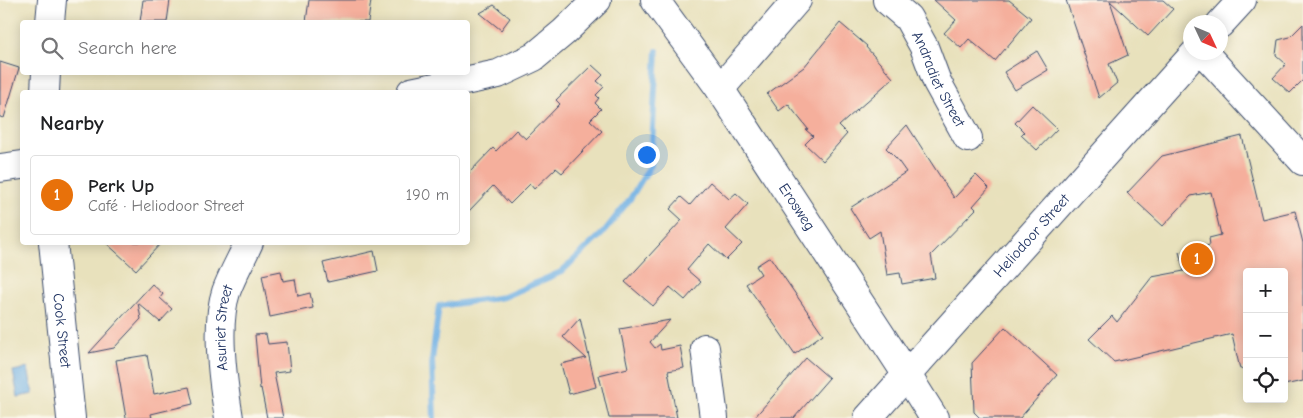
<!DOCTYPE html>
<meta charset="utf-8">
<style>
:root{--surface:#fff;--page:#f6f6f6;--text:#202124;--muted:#757577;--line:#e0e0e0;--accent:#7c3aed}
body{margin:0;font-family:"Comic Neue",sans-serif;background:var(--page);color:var(--text)}
.controls{position:absolute;right:15px;bottom:15px;display:grid;overflow:hidden;border-radius:5px;box-shadow:0 2px 12px #0003}
.controls button{width:45px;height:45px;display:grid;place-items:center;padding:0;border:0;border-bottom:1px solid var(--line);background:var(--surface);color:var(--text);font:25px sans-serif}
.compass{position:absolute;left:1183px;top:15px;width:45px;height:45px;border-radius:50%;background:var(--surface);box-shadow:0 2px 12px #0003;rotate:134deg}
.you{position:absolute;left:646px;top:154px;width:18px;height:18px;margin:-12px;border:4px solid #fff;border-radius:50%;background:#1a73e8;box-shadow:0 0 0 8px #1a73e833}
.badge{display:grid;place-items:center;width:32px;height:32px;border-radius:50%;background:var(--accent);color:#fff;font-size:16px;font-weight:700}
.pin{position:absolute;translate:-50% -50%;border:2px solid #fff;box-shadow:0 1px 5px #0006}
.list{margin:0;padding:0;list-style:none}
h2{display:flex;justify-content:space-between;align-items:center;height:65px;margin:0;padding:0 20px;font-size:21px}
h2 small{font-size:16px;font-weight:400;color:var(--muted)}
.list li{display:grid;grid-template-columns:32px 1fr auto;gap:15px;align-items:center;box-sizing:border-box;height:80px;margin:0 10px 10px;padding:0 10px;border:1px solid var(--line);border-radius:5px}
.list b{display:block;font-size:19px;white-space:nowrap}
.list p{margin:0;font-size:16px;white-space:nowrap;color:var(--muted)}
.list em{font-size:16px;font-style:normal;color:var(--muted)}
.icon{flex:none;width:28px;height:28px;fill:none;stroke:currentColor;stroke-width:2;stroke-linecap:round;stroke-linejoin:round}
.map{position:relative;flex:none;width:1303px;height:418px;overflow:hidden}
.search{position:absolute;background:var(--surface);box-shadow:0 2px 12px #0003;left:20px;top:20px;width:450px;height:55px;display:flex;align-items:center;gap:12px;box-sizing:border-box;padding:0 18px;border-radius:5px;color:var(--muted);font-size:19px}
.panel{position:absolute;background:var(--surface);box-shadow:0 2px 12px #0003;left:20px;top:90px;width:450px;height:155px;border-radius:5px}
.map>svg:first-child{display:block}
.water{fill:#6fb0e4;stroke:#4570a1}
.lines{fill:none;stroke-linecap:round;stroke-linejoin:round}
.stream{stroke:#6fb0e4;stroke-width:6}
.building{fill:#f5af9c}
.minor-casing{stroke:#3a4a6c;stroke-width:30}
.minor{stroke:#fff;stroke-width:28}
.labels{text-anchor:middle;dominant-baseline:central;stroke-width:4;stroke-linejoin:round;paint-order:stroke}
.street-label{font-size:15px;fill:#1b2f5e;stroke:#fbf7ec}
</style>
<div class="map">
<svg width="1303" height="418" viewBox="0 0 1303 418">
<rect width="100%" height="100%" fill="#fbf7ec"/>
<filter id="ink" filterUnits="userSpaceOnUse"><feTurbulence type="fractalNoise" baseFrequency=".02" numOctaves="2"/><feDisplacementMap in="SourceGraphic" scale="10" xChannelSelector="R" yChannelSelector="G"/><feConvolveMatrix kernelMatrix="1 2 1 2 8 2 1 2 1" color-interpolation-filters="sRGB"/></filter>
<filter id="wash" filterUnits="userSpaceOnUse"><feTurbulence type="fractalNoise" baseFrequency=".0096" numOctaves="4" result="noise"/><feDisplacementMap in="SourceGraphic" scale="20" xChannelSelector="R" yChannelSelector="G"/><feGaussianBlur stdDeviation="1.12" result="paint"/><feColorMatrix in="noise" values="0 0 0 0 0 0 0 0 0 0 0 0 0 0 0 0 0 1.4 0 .05"/><feComposite in="paint" operator="in"/></filter>
<g filter="url(#wash)">
<rect width="100%" height="100%" fill="#e8e1bc"/>
<!-- water -->
<path class="water" d="M28,368l5,26 -15,3 -5,-26z"/>
<g class="lines">
<!-- stream -->
<path class="stream" d="M434,418l-2,-58 7,-54 65,-9 57,-25 42,-39 27,-34 21,-34 6,-114"/>
</g>
<g id="blocks">
<!-- building -->
<path class="building" d="M143,0h27l-3,22h-27z
M309,0h62l-3,22h-62z
M934,0h75l22,18 -36,43 -26,-22 -8,9 -17,-15 12,-13z
M1066,0h97l10,9 -25,27 -38,-35 18,54 -19,9 8,19 -18,15z
M494,5l16,13 -9,12 -21,-17z
M840,23l27,23 -1,1 27,31 -54,48 8,8 -24,27 -18,-17 8,-8 -7,-6 2,-1 -20,-25 -9,7 -12,-17 37,-27z
M1303,24v56l-13,13 -17,-15 13,-14 -10,-9 2,-15 12,-3z
M1037,51l11,19 -33,20 -11,-18z
M0,62l19,6 -15,50 -4,-1z
M592,65l11,10 -6,6 7,6 -8,8 3,3 -4,5 6,6 -11,11 12,11 -40,42 -6,-5 -22,21 -4,-5 -20,20 -17,-18 -25,26v-38l25,-26 3,3 20,-21 10,9 34,-35 -4,-4z
M1032,105l25,24 -20,21 -16,-15 3,-3 -9,-9z
M907,125l47,73 22,-23 13,13 -16,18 3,3 -45,46 4,23 -33,6 -2,-11 -13,2 -7,-44 -11,7 -19,-30 56,-36 -10,-14 -10,-10z
M1242,136l20,83 33,-8 8,32v138l-19,4v-113h-37v96l-7,1 -8,-35 -118,28 -25,-23 23,-23 5,6 35,-45 32,-6 -5,-19 31,-7 -1,-7 12,-3 -10,-43 -20,4 -28,30 -36,-33 35,-37z
M710,182l19,17 7,-6 12,11 -22,25 16,15 -16,16 -17,-16 -22,26 14,12 -16,18 -15,-13 -17,19 -28,-24 57,-62 -12,-11 11,-12 9,8z
M105,242h57l-26,28z
M374,251l4,20 -50,11 -5,-19z
M770,257l53,77 -28,20 -49,-70 15,-10 -5,-8z
M281,271l2,10 12,-2 3,17 12,-3 3,15 -43,9 -8,-42z
M152,284l11,10 -3,4 12,11 -12,13 -22,-19 3,16 -27,29 -25,5z
M580,318l16,69 -27,7 -8,-30 25,-6 -23,-21z
M670,320l-20,22 5,6 5,-4 1,6 19,-4 4,22 -16,3 9,47h-68l-10,-43 29,-7 -8,-39z
M1005,327l52,48 -37,43h-40l-6,-6 -2,-49z
M266,334l2,10 19,-2 3,29 -16,2 9,45h-16l-6,-30 -1,1 -5,-54z
M147,355l7,39 35,-7 4,17 -42,10 1,4h-26l-10,-58z
M806,358l23,20 -35,40h-40z"/>
</g>
</g>
<g filter="url(#ink)">
<use href="#blocks" fill-opacity="0" stroke="#3a4a6c" stroke-width="1"/>
<g class="lines">
<!-- minor casing -->
<g class="minor-casing">
<g id="minor">
<path id="s1" d="M655,0l65,89 187,286 27,43"/>
<path id="s2" d="M887,0l21,18 16,29 13,35 31,56"/>
<path d="M50,22l2,-22"/>
<path d="M1220,24l22,-24"/>
<path d="M1203,52l100,109"/>
<path d="M720,89l77,-89"/>
<path d="M45,92l1,-20"/>
<path d="M411,92l87,-18 36,-17 30,-25 33,-32"/>
<path d="M0,168l22,-3"/>
<path id="s3" d="M53,242l18,176"/>
<path d="M705,348l9,70"/>
<path id="s4" d="M229,418c-6,-35 -14,-93 -3,-126 6,-17 16,-34 23,-50"/>
<path id="s5" d="M868,418l328,-366"/>
</g>
</g>
<!-- minor -->
<use href="#minor" class="minor"/>
</g>
</g>
<g class="labels">
<!-- street labels -->
<g class="street-label">
<text stroke="none"><textPath href="#s2" startOffset="96">Andradiet Street</textPath></text>
<text stroke="none"><textPath href="#s1" startOffset="251">Erosweg</textPath></text>
<text stroke="none"><textPath href="#s5" startOffset="245">Heliodoor Street</textPath></text>
<text stroke="none"><textPath href="#s4" startOffset="91">Asuriet Street</textPath></text>
<text stroke="none"><textPath href="#s3" startOffset="89">Cook Street</textPath></text>
</g>
</g>
</svg>
<div class="controls">
<button>+</button>
<button>−</button>
<button><svg class="icon" aria-label="locate" viewBox="0 0 24 24"><circle cx="12" cy="12" r="6"/><path d="M12 2v4M12 18v4M2 12h4M18 12h4"/></svg></button>
</div>
<svg class="compass" viewBox="-18 -18 36 36"><path d="M0-13l5 13h-10z" fill="#e53935"/><path d="M0 13l5-13h-10z" fill="#757577"/></svg>
<div class="you"></div>
<div class="pin badge" style="left:1197px;top:259px;background:#e8710a">1</div>
<div class="search"><svg class="icon" aria-label="search" viewBox="0 0 24 24"><circle cx="10" cy="10" r="6"/><path d="M15 15l6 6"/></svg>Search here</div>
<section class="panel">
<h2>Nearby<small></small></h2>
<ul class="list">
<li><span class="badge" style="background:#e8710a">1</span><div><b>Perk Up</b><p>Café · Heliodoor Street</p></div><em>190 m</em></li>
</ul>
</section>
</div>
